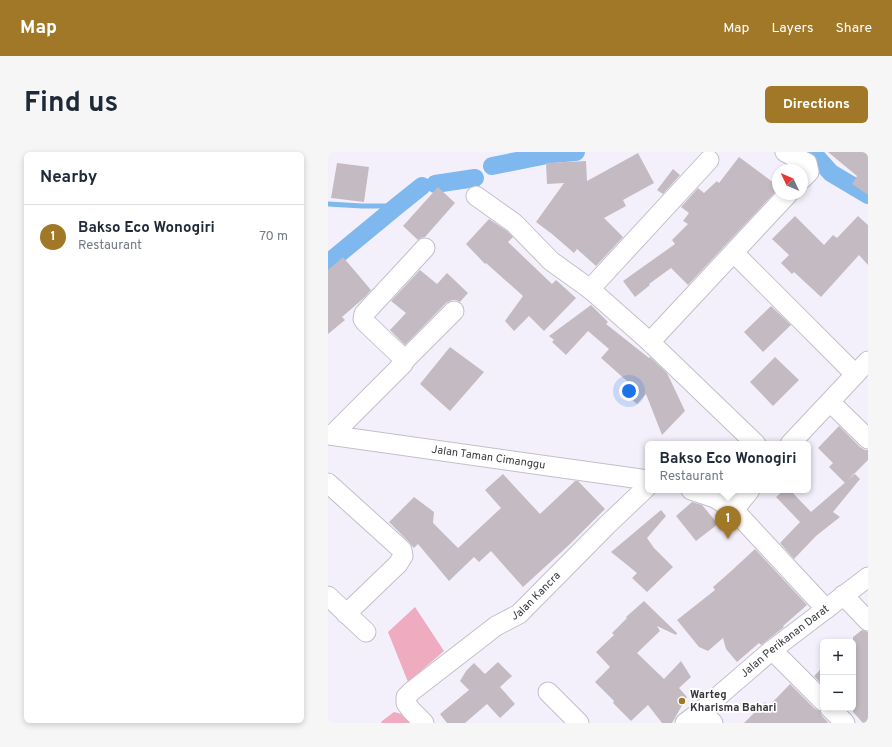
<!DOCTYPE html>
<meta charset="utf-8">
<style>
:root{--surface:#fff;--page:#f6f6f7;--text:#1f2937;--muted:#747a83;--line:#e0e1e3;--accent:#a17827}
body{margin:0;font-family:Overpass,sans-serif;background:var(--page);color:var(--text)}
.controls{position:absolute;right:12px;bottom:12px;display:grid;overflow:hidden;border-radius:6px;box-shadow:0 2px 6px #0003}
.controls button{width:36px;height:36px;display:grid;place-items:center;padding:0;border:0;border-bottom:1px solid var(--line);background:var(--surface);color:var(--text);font:20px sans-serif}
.compass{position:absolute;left:444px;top:12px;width:36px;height:36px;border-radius:50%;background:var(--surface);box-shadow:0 2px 6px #0003;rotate:314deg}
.you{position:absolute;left:301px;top:239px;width:14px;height:14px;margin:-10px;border:3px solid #fff;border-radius:50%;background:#1a73e8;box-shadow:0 0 0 6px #1a73e833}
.badge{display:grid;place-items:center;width:26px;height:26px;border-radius:50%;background:var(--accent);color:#fff;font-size:13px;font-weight:700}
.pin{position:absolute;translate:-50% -33px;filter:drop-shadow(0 1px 2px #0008)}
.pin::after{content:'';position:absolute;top:21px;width:14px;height:12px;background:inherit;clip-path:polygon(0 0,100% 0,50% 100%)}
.popup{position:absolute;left:317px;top:289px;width:166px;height:52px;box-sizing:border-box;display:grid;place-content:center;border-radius:6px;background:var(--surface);filter:drop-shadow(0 1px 3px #0005);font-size:13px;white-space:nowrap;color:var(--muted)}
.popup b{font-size:15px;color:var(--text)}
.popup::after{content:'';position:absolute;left:50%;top:100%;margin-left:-8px;border:8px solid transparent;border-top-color:var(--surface)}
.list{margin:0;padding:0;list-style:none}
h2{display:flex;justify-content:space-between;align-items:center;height:52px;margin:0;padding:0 16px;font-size:17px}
h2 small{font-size:13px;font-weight:400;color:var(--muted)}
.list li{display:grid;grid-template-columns:26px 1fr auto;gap:12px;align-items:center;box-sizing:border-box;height:64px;padding:0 16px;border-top:1px solid var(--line)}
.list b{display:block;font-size:15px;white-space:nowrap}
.list p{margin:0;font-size:13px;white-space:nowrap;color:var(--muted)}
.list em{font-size:13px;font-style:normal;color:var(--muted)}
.map{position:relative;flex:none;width:540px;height:571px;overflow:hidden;border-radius:6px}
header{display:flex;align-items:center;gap:24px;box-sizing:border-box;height:56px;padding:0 20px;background:var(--accent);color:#fff}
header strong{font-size:19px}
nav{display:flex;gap:22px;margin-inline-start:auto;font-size:14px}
.intro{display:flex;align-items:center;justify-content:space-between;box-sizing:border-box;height:96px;padding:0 24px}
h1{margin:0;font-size:28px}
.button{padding:10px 18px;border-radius:6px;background:var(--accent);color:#fff;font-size:14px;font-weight:700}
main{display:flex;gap:24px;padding:0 24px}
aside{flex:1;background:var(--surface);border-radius:6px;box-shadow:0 2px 6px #0003}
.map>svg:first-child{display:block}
.green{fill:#efabc0}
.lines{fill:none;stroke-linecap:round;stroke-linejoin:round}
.stream{stroke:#7fb7ef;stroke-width:5}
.canal{stroke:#7fb7ef;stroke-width:18}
.building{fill:#c4bac2}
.minor-casing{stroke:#c3bfca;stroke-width:21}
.minor{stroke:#fff;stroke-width:19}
.poi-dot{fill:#a17827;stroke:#fff;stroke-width:1.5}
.labels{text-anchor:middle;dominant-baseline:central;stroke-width:3.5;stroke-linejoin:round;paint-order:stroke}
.street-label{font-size:11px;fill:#38363b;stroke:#fff}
.poi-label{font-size:11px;font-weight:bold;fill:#38363b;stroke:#fff;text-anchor:start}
</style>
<header>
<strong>Map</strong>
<nav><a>Map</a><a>Layers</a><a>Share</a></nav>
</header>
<div class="intro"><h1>Find us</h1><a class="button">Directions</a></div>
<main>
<aside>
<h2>Nearby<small></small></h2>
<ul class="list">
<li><span class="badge">1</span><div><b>Bakso Eco Wonogiri</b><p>Restaurant</p></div><em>70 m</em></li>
</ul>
</aside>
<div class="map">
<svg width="540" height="571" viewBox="0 0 540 571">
<rect width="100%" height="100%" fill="#f4f0fb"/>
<!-- green -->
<path class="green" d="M87,455l29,44 -36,31 -20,-50z
M66,560l15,4 8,7h-36l1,-2z"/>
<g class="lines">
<!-- stream -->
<path class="stream" d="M0,52l34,2h35"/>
<!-- canal -->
<path class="canal" d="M484,0l19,21 37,22
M164,14l60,-12 24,-2
M107,32l40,-6
M0,111l69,-57 25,-20"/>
</g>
<!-- building -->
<path class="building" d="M500,0h40v43l-16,-11 5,-8z
M310,1l16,30 -31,17 3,6 -22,12 19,19 -27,29 -19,-17 -3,4 -22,-19 -16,-12 28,-39 -17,1 -1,-21 40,-2 1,20z
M411,5l39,29v3l-90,96 -17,-17 -22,16 1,1 -15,12 -12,-16 52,-37 -3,-4 16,-16 -5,-3 6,-8 -8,-6 17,-19 6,5 13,-12 2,2z
M9,11l32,4 -5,35 -33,-4z
M345,17l7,6 -17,19 -6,-4z
M110,35l17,16 -30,34 -4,1 -3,2 -15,-14z
M467,64l29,29 9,-10 4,3 21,-22 10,9v40l-9,-10 -38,42 -27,-25 -2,2 -11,-11 8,-8 -17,-16z
M161,67l18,12 6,6 -5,5 44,42 4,-4 20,18 -32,33 -15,-15 -15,15 -9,-10 18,-25 -37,-33 -1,1 -19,-20z
M15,105l28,33 -6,7 -23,20 3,3 -17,14v-64z
M92,118l17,14 10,-11 21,20 -8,9 -4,-2h-4l-6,3 -41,42 -15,-15 16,-17 -15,-12z
M263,153l17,17 -2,2 43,34 1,-1 17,16 18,38 -23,24 -16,-41 -9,10 -17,-15 7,-8 -26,-23 8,-9 -21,-18 -22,24 -14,-13 2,-2 -5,-4z
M443,154l20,19 -28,27 -19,-20z
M122,195l34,25 -34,39 -30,-27z
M447,205l24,23 -26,26 -23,-24z
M511,274l21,21 5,3h3v10l-23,23 -16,-16 4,-4 -15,-15z
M175,322l37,40 35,-33h3l27,28 -36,36 -46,42 -32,-36 -12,11 -5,-5 -25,24 -31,-37 -4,4 -5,-6 -20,-20 25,-25 20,15 -1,11 25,25 43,-40 -16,-18z
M527,322l5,5 -27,33 7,5 -24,19 -22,23 -14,-16 20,-21 -24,-25 8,-7h6l21,22z
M364,350l10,3 16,19 -22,17 -20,-25z
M333,358l5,6 -19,22 7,10 19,19 -26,25 -15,-14 5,-5 -26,-21z
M427,397l52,56 -24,21 1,1 -23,18 -2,-2 -22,19 -11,-13 -3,-11 -15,13 -9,-4 -22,-27 38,-30 -2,-3 16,-14z
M316,449l33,32 -1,2 -19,-9 3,5 -23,22 27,26 17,-18 10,16 -12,11 8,9 -15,26h-10l-14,-18 -17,16 -18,-18 1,-2 -19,-19 15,-15 -14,-15 18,-17 -2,-2 15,-15 -1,-1z
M534,478l6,2v91h-5l-10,-11v-75z
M170,510l14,14 -12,11 15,17 -15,14 -13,-14 -22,19h-18l-7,-9 29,-24 -9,-9 6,-10 8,-8 11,11z
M495,515v18l-9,-9z
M462,532l25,25 5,2 2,5 6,6 -1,1h-83l21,-21 4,4z"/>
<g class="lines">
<!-- minor casing -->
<g class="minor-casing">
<g id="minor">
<path d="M457,0l22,11 2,9 -7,7"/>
<path d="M381,8l-119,129 60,53 106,102"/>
<path d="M148,44l38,27 37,38 39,28"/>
<path d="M406,101l121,121"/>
<path d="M322,190l138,-148"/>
<path d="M77,208l49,-49"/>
<path d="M502,250l38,37"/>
<path id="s1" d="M0,283l320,45"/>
<path d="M4,283l71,-71 2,-4 -40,-38 -2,-3 1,-5 61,-66"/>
<path d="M462,292l78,-83"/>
<path d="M0,331l74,67 1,6 -5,8 -52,50"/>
<path d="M363,338l24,8 19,12 92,99"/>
<path d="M406,358l16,-20"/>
<path d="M515,443l25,26"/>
<path d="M0,444l38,36"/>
<path d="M444,498l51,51"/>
<path d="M220,540l31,31"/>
<path d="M502,556l15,15"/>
<path d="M373,559l12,12"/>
<path id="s2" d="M96,571l-13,-13 -5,-7v-6l6,-6 84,-65 23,-12 88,-89 41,-39"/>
<path id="s3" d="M357,571l16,-12 71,-61 96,-73"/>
</g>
</g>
<!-- minor -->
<use href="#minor" class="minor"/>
</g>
<!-- markers -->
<circle class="poi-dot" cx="354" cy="549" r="4"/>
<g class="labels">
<!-- street labels -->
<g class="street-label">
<text stroke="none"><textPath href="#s1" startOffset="162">Jalan Taman Cimanggu</textPath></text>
<text stroke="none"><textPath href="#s2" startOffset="198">Jalan Kancra</textPath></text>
<text stroke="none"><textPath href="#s3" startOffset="129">Jalan Perikanan Darat</textPath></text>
</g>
<!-- poi labels -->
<g class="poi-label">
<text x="362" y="543">Warteg<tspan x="362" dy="13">Kharisma Bahari</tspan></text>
</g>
</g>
</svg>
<div class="controls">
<button>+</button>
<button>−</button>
</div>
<svg class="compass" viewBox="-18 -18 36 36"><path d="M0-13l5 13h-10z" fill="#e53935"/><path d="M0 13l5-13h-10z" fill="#747a83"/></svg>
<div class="you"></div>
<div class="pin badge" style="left:400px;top:387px">1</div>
<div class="popup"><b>Bakso Eco Wonogiri</b>Restaurant</div>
</div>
</main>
